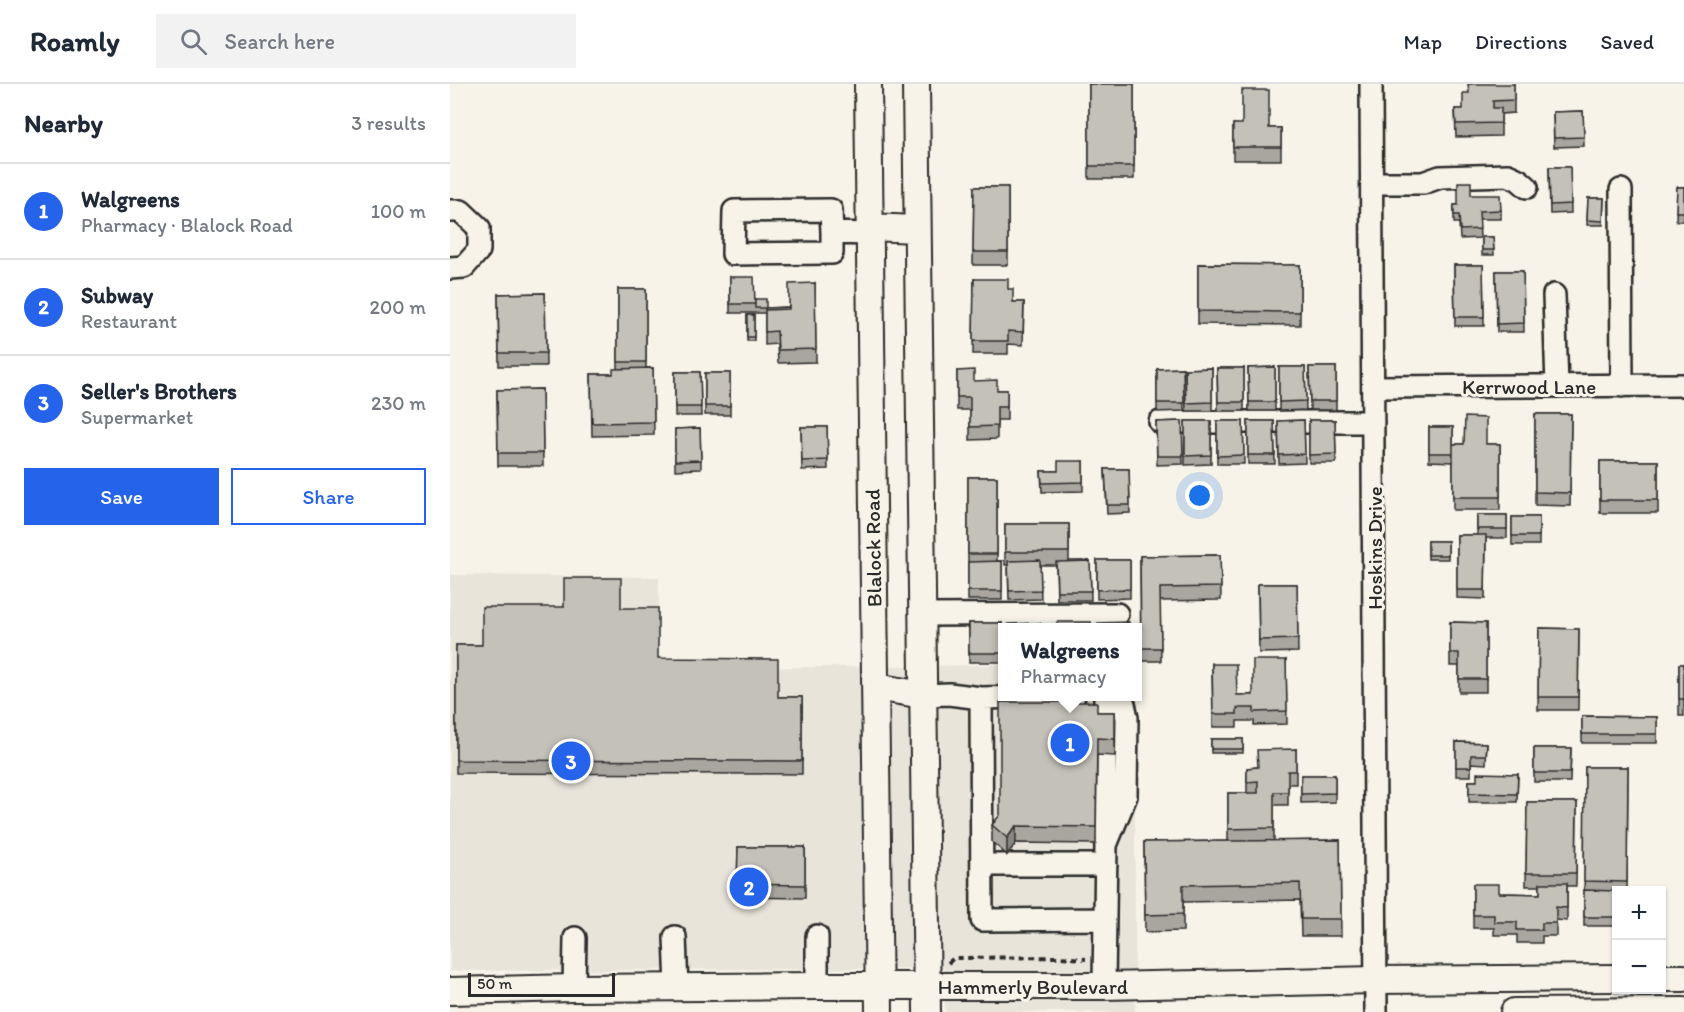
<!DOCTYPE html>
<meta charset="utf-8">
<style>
:root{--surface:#fff;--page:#f2f2f3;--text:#1f2937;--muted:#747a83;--line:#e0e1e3;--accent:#2563eb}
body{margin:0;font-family:Itim,sans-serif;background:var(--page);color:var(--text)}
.controls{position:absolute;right:18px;bottom:18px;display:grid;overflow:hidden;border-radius:0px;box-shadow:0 2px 4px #0004}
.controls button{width:54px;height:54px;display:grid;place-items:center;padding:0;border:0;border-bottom:2px solid var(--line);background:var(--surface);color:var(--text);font:30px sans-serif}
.scale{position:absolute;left:18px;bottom:15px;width:147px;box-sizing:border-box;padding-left:6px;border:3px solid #2b2b2b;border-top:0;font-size:16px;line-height:21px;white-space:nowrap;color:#2b2b2b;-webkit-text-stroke:4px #f7f3e8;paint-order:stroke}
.you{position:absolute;left:750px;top:412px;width:21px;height:21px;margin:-15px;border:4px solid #fff;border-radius:50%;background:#1a73e8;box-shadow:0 0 0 9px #1a73e833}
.badge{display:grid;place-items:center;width:39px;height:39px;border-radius:50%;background:var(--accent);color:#fff;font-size:20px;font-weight:700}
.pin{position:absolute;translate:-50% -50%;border:3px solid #fff;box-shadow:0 2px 6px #0006}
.popup{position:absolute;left:548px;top:539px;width:144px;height:78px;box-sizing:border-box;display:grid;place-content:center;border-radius:0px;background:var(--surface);filter:drop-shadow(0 2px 4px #0005);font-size:20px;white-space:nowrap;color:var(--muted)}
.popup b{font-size:22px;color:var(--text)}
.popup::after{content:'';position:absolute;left:50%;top:100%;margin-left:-12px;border:12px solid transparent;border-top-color:var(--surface)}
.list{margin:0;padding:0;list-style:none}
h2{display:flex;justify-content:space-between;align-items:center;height:78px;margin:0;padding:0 24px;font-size:26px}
h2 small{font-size:20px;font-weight:400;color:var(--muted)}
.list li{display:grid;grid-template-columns:39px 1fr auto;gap:18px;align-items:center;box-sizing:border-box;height:96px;padding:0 24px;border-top:2px solid var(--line)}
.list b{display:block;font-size:22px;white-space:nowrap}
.list p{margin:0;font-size:20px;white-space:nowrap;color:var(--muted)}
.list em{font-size:20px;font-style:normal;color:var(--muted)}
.actions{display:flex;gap:12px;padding:18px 24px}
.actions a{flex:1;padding:14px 0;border:2px solid var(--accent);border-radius:0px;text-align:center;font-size:21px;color:var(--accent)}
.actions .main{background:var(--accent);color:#fff}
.icon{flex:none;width:33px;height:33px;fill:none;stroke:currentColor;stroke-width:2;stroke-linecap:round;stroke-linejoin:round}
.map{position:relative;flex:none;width:1234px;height:928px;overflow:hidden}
header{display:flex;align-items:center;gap:36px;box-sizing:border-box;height:84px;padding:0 30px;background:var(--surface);border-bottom:2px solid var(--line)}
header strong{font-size:28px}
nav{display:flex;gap:33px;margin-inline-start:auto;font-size:21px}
.search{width:420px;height:54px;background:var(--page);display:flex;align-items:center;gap:15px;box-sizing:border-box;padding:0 21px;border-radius:0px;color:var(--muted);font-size:22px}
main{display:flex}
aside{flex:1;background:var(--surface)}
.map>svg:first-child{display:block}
.built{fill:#e8e4da}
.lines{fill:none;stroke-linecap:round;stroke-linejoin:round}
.minor-casing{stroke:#2b2b2b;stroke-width:26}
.major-casing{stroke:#2b2b2b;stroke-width:30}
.path{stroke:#2b2b2b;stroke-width:4;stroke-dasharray:6 4.5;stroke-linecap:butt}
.minor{stroke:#f7f3e8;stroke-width:21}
.major{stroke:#f7f3e8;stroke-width:26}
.wall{fill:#a9a69f;stroke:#2b2b2b;stroke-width:1.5}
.shaded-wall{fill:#898782;stroke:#2b2b2b;stroke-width:1.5}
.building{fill:#c4c1b9;stroke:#2b2b2b;stroke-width:1.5}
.labels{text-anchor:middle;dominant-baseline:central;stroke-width:6;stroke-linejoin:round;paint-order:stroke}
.street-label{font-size:21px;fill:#2b2b2b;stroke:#f7f3e8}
</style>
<header>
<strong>Roamly</strong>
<div class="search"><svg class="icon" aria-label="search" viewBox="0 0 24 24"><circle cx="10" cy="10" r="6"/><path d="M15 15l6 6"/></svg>Search here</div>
<nav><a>Map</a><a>Directions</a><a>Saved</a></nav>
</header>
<main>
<aside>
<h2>Nearby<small>3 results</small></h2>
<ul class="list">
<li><span class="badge">1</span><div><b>Walgreens</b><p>Pharmacy · Blalock Road</p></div><em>100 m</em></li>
<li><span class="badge">2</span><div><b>Subway</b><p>Restaurant</p></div><em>200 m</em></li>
<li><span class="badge">3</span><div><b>Seller's Brothers</b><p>Supermarket</p></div><em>230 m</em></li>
</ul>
<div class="actions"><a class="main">Save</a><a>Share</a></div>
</aside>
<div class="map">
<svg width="1234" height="928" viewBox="0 0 1234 928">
<rect width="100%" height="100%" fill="#f7f3e8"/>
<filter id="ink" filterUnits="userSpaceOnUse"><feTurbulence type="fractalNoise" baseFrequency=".0167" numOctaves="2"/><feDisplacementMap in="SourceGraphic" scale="12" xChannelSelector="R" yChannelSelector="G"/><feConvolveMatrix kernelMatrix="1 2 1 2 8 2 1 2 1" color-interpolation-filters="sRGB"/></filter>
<g filter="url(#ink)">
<!-- built -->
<path class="built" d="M0,491l209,2 -1,92 344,-4v31l133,1v315h-190l-1,-44 -494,3z"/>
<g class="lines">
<!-- minor casing -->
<g class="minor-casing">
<path id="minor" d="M921,0l5,928
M922,99h51l17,-6 68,-2 11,5 8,7
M1171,106l1,196
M0,127h11l18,17v22l-15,17 -14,1
M382,149v20l-99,1 1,-43 97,-1 1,23 38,1
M1104,211l3,91
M923,303l311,-2
M710,338h213
M472,531l195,-1
M473,611l26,-1 32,4 93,-2
M655,612v33
M531,614l1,222 123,-1
M655,672l1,79
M532,781h124
M367,852v50
M225,853l2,51
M654,902l2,-141 20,-49 1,-78 -3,-14 -7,-8
M124,904l1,-50"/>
</g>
<!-- major casing -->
<g class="major-casing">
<path id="major" d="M418,0l11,928
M466,0l11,928
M420,143l46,2
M426,603l47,8
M1212,894h22
M0,907l124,-3 243,-2h287l272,-6 240,-2
M1064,928l170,-1"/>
</g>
<!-- path -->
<path class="path" d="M498,879l6,-5 106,-1 26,2"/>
<!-- minor -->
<use href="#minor" class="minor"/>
<!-- major -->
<use href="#major" class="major"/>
</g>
<!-- wall -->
<path class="wall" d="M639,0h45v95h-45z
M1064,0v29l-13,1v22l-45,1 -1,-28h8z
M1133,27l1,35 -30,1 -1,-35z
M783,40l36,4h12v32h-48z
M1099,83h21l1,46 -21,1z
M524,103h34v78h-35z
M1227,103h7v34h-8z
M1021,111l30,15v9h-22l1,19 -20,1 -1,-16h-5v-18h4z
M1138,114h16l-1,27h-16z
M1032,153h11l1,18h-12z
M748,180l102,1v60l-102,-1z
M1004,181h29l1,61h-29z
M1046,187h27l1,61h-27z
M280,193l25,22 11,9 23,-1 26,-24 1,79 -38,1 -1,-19 -12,1v-32h-35z
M524,195l34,10 5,13h11l-1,43 -15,-1v10h-35z
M168,205h28v79h7l1,67 -62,1 -1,-62h22l5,-5z
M95,209l1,73h-47l-1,-72z
M297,231h7v26h-7z
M825,283v44h-26l-1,-43z
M829,283h26l1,43 -27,1z
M859,283h27v43h-26z
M733,284l1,43 -27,1v-43z
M762,284v43h-26l-1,-42z
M767,284h27v43h-26z
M507,287l17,10 23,9h10v30h-10v19l-27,1v-30h-13z
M225,288h25l1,44h-26z
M255,289h25v42h-25z
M92,305l1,77h-45l-1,-76z
M1085,330h36l-1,92 -35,-1z
M854,336l1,43 -26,1 -1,-43z
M859,336h26l1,43h-27z
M732,337l1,43 -26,1 -1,-43z
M735,337h26v43l-26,1z
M767,337h26l1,43h-27z
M798,337h26l1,43h-27z
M351,343h26l1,42 -26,1z
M979,343h24v35l-24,-1z
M250,344l1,41 -26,1v-41z
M1003,360h47v66h-47z
M633,377v30l-41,1 -1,-21h17z
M1150,377h58v52h-58z
M655,385h24l1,44 -23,1z
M518,393h29v84h5v39h-34z
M1027,431h30v23h-21l-1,61 -28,-1v-63h20z
M1062,433h27v28h-27z
M555,440h64v37h21l1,39h-34l-1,-35h-16l1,34 -32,1 -1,-35h-3z
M978,457h20v18h-20z
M770,471l1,45 -61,1 1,60h-20l-1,-105z
M647,476h33v38l-33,1z
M808,500h39l1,68 -39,1z
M114,523l57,1 37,50 120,39h24v77l-346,-1v-128h26z
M1000,538l36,1v69h-27v-26h-9z
M519,539h33v39h-33z
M1089,544l40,1 -1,81h-40z
M836,576l1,64 -33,1v-4h-17v6h-24l-1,-63 25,31h16z
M1229,580h5v52h-5z
M647,628h18v44l-18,-1 -1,89 -80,-1 -9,12 -15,-13v-17z
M1132,632l75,1v26h-75z
M761,655h32v14h-32z
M1006,658l31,1 -1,21 -15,-1v13h-15z
M1084,664h37l-1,34h-36z
M846,665v35h-8v21h-14v36l66,-1 1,96h-40l-1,-36 -117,2v29l-38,1 -1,-90 84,-1v-48h19v-25l10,-1z
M1135,683h43l-1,124h-10v39h-2v-4h-31z
M1068,690l-1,28h-48v-21h8z
M851,691h34v27l-34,1z
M1077,718h50l-1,84h-9v35l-11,-1v16h-14v7h-25v-8h-23v-7h-21v-44l26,9 41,1v-8h-14z
M288,763h67v51l-68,-1z"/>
<!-- shaded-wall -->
<path class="shaded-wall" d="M566,742v17l-9,12v-17z"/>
<!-- building -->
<path class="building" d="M639,0h45v82h-45z
M1018,0h46v16l-21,1v7h8v15l-45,1 -1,-15h8v-16h6z
M792,6h27v38h12v19h-48v-23h9z
M1133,27l1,26 -30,1 -1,-26z
M1099,83h21l1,37 -21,1z
M1008,98h13v13h29l1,15 -22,1 1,18 -20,1 -1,-15h-5v-10h4z
M524,103h34v65h-35z
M1227,103h7v25h-8z
M1138,114h16l-1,23 -16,-1z
M1032,153h11l1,13h-12z
M748,180l102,1v47l-102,-1z
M1004,181h29l1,52h-29z
M1046,187h27l1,52 -27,1z
M280,193h24l1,27h-25z
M524,195h34v10h5v13h11l-1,30 -15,-1v10h-35z
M365,199l1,66 -38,1 -1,-19 -12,1v-22l24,-1v-25z
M168,205h28v73h-28z
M95,209l1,60h-47l-1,-59z
M305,215h11v9l23,-1v2l-24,1v8v-10h-10z
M297,231h7v22h-7z
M825,283v35h-26l-1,-34z
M829,283h26l1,34 -27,1z
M859,283h27v34h-26z
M203,284l1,54 -62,1 -1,-49h22v-5z
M733,284l1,35h-27v-34z
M762,284v34l-26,1 -1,-34z
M767,284h27v34h-26z
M524,286v11l23,-1v10h10v17h-10v19l-27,1v-30h-13v-26z
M225,288h25l1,35h-26z
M255,289h25v33h-25z
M92,305l1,64h-45l-1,-63z
M1085,330h36l-1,79 -35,-1z
M1015,333l21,1v26h14v53h-47v-53h11z
M854,336l1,34 -26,1 -1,-34z
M859,336h26l1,34 -27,1z
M732,337l1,35h-26l-1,-34z
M735,337h26v34l-26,1z
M767,337h26l1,34 -27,1z
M798,337h26l1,34h-27z
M351,343h26l1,33 -26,1z
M979,343h24v26h-24z
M250,344l1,32 -26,1v-32z
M608,377h25v21l-41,1 -1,-12h17z
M1150,377h58v39h-58z
M655,385h24l1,36h-23z
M518,393h29v77h-29z
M1027,431h30v14h-30z
M1062,433h27v19h-27z
M555,440h64v28h-64z
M1007,451h29l-1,55h-28z
M978,457h20v14h-20z
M770,471l1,32 -61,1 1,60h-20l-1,-92z
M590,476l1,30 -32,1 -1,-30z
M647,476h33v29l-33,1z
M552,477v30h-34v-29z
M640,477l1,30h-34l-1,-29z
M114,494h57v30h37v50l120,1v38h24v64l-346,-1v-115h26v-38h82z
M808,500h39l1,55 -39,1z
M607,538h34v5h-34z
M679,538v5h-31v-4z
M1000,538l36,1v56h-27v-26h-9z
M519,539h33v30h-33z
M590,539v4h-32v-3z
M1089,544l40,1 -1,68h-40z
M803,576h33l1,51 -33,1v-4h-17v6h-24l-1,-50h24l1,31h16z
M1229,580h5v35h-5z
M550,618h97v10h18v27l-18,-1 -1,89 -80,-1 -9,12 -15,-13 8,-10z
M1132,632l75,1v17h-75z
M761,655h32v10h-32z
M1006,658l31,1 -1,12h-15v12h-15z
M1084,664h37l-1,25h-36z
M846,665v22h-8v21h-14v36l-46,1v-36h30v-12l-11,1v-14l11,-1 -1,-17z
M1135,683h43l-1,115 -43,-1z
M1027,689l41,1 -1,20 -48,-1v-12h8z
M851,691h34v18l-34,1z
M1077,718h50l-1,71h-50z
M890,756l1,79h-40l-1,-36 -117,2v29l-38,1 -1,-73z
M288,763h67v38l-68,-1z
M1090,799h27v25l-11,-1v16h-14v7h-25v-8h-23v-7h-21v-31h26v9l41,1z
M1134,806l33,1v30h-2v-4h-31z"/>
</g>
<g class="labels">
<!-- street labels -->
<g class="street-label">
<text x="1079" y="302">Kerrwood Lane</text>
<text transform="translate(423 464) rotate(-91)">Blalock Road</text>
<text transform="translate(924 464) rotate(-90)">Hoskins Drive</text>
<text x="583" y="902">Hammerly Boulevard</text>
</g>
</g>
</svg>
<div class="controls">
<button>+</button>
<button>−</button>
</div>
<div class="scale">50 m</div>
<div class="you"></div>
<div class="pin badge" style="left:620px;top:659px">1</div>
<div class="popup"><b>Walgreens</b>Pharmacy</div>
<div class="pin badge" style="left:299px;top:803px">2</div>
<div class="pin badge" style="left:121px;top:677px">3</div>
</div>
</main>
